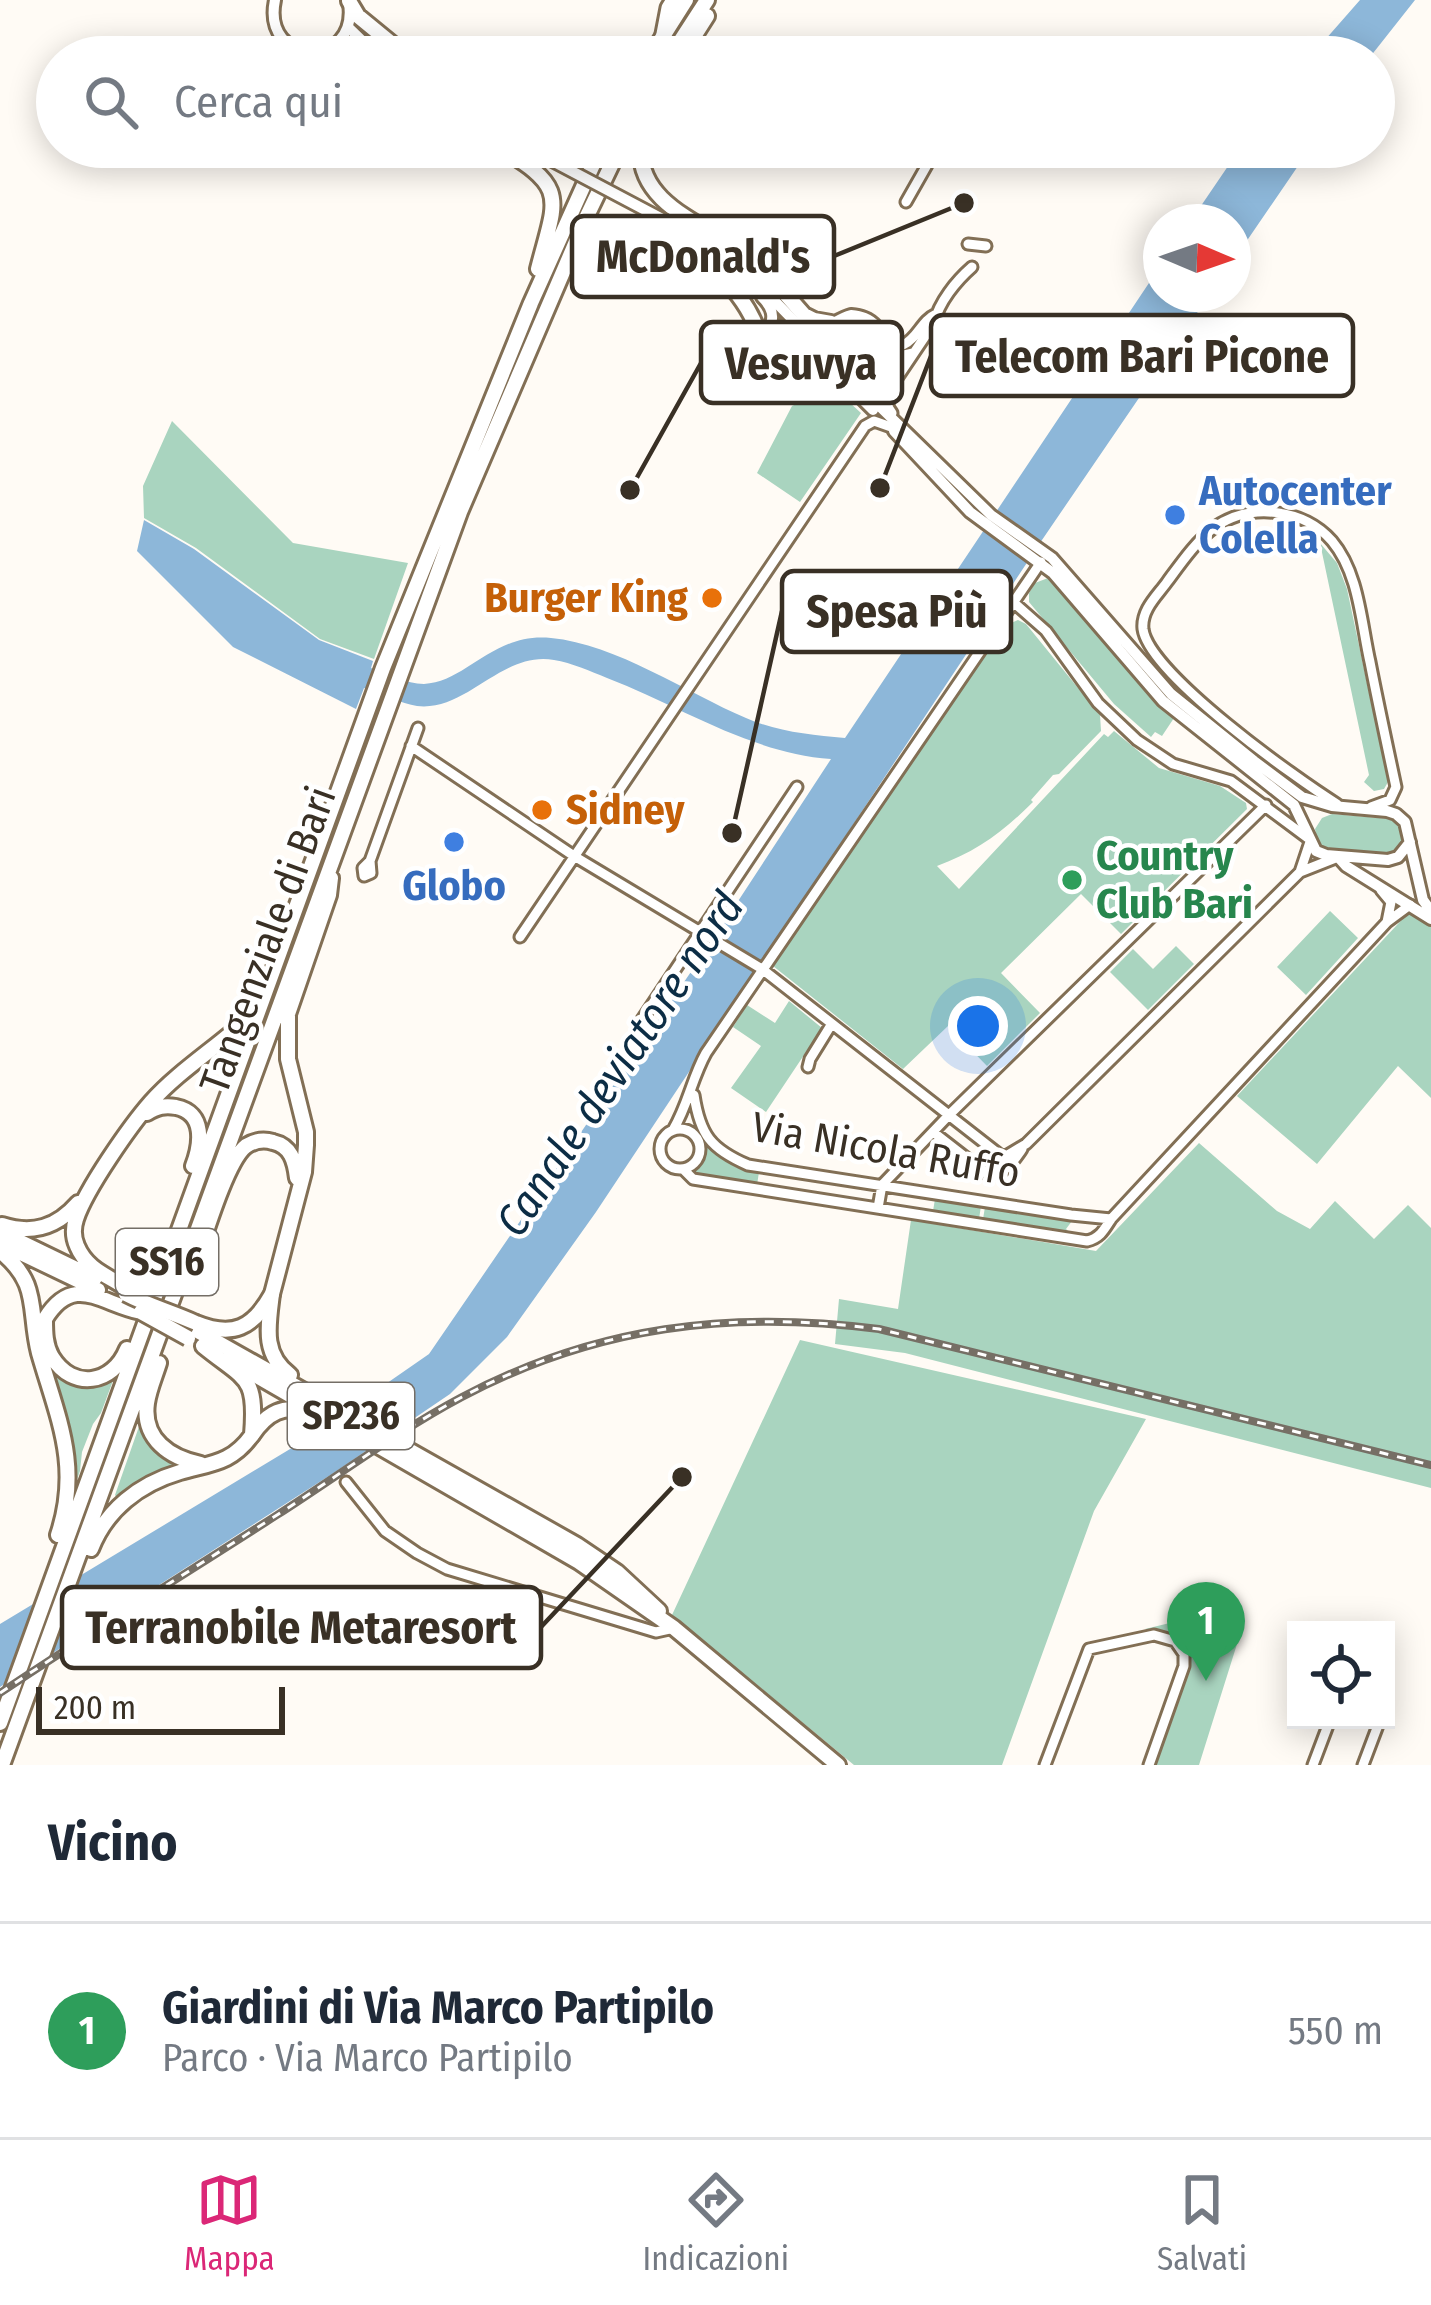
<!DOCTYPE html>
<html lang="it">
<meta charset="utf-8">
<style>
:root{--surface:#fff;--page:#f6f6f7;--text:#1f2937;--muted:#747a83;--line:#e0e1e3;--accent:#db2777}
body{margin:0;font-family:"Fira Sans Condensed",sans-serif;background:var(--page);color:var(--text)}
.controls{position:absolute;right:36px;bottom:36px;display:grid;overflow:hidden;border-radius:0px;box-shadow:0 6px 30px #0003}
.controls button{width:108px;height:108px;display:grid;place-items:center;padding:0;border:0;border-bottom:3px solid var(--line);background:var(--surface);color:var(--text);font:60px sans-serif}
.compass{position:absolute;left:1143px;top:204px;width:108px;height:108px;border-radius:50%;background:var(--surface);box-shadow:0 6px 30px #0003;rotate:92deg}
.scale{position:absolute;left:36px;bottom:30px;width:249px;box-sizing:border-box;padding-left:12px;border:6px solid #393025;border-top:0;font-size:33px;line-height:42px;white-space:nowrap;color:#393025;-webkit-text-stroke:9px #fff;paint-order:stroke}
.you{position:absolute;left:978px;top:1026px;width:42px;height:42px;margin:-30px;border:9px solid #fff;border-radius:50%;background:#1a73e8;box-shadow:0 0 0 18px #1a73e833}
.badge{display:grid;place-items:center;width:78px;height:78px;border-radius:50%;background:var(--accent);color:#fff;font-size:39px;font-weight:700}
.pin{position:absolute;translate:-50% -99px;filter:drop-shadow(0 3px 6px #0008)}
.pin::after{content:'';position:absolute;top:63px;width:42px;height:36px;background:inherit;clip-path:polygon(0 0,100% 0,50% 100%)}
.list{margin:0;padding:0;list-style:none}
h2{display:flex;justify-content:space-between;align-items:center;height:156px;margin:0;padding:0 48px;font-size:51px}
h2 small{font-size:39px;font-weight:400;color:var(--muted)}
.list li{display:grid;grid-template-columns:78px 1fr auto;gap:36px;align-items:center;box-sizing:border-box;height:216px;padding:0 48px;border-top:3px solid var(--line)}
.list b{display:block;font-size:45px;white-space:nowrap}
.list p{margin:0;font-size:39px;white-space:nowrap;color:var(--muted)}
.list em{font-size:39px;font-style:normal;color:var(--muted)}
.icon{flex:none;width:66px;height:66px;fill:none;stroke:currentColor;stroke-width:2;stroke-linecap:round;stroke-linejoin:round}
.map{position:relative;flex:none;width:1431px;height:1765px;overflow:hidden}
.search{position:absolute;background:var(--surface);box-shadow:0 6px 30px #0003;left:36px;right:36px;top:36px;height:132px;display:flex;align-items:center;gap:30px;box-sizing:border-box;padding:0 42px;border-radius:66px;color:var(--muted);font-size:45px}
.sheet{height:372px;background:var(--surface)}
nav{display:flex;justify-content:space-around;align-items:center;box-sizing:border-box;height:168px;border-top:3px solid var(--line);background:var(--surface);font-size:33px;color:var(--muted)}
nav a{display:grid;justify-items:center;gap:6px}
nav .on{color:var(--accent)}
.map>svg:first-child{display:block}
.green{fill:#a9d4bf}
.water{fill:#8db7d9}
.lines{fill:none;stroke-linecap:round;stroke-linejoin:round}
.minor-casing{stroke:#826f55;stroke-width:15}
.tertiary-casing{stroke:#826f55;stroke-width:16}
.primary-casing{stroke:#826f55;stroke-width:20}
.trunk-casing{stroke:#826f55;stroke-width:20}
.motorway-casing{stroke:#826f55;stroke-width:21}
.minor{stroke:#fff;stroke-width:9}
.tertiary{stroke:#fff;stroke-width:10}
.primary{stroke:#fff;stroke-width:14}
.trunk{stroke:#fff;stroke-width:14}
.motorway{stroke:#fff;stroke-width:15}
.rail-casing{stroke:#766f65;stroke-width:8}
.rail{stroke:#fff;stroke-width:3;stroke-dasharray:9;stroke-linecap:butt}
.tertiary-bridge-casing{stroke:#826f55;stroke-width:16;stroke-linecap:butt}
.primary-bridge-casing{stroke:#826f55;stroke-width:20;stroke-linecap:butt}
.trunk-bridge-casing{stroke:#826f55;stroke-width:20;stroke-linecap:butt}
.tertiary-bridge{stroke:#fff;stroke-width:10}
.primary-bridge{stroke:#fff;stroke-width:14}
.trunk-bridge{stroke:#fff;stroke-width:14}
.shop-dot{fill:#3f7fe0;stroke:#fff;stroke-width:4.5}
.food-dot{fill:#e8710a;stroke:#fff;stroke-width:4.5}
.leisure-dot{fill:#2e9e5b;stroke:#fff;stroke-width:4.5}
.labels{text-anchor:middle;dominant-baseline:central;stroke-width:9;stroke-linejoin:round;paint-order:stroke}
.shield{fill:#fff;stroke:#746e66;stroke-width:3}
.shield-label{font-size:39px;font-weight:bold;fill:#393025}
.shop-label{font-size:42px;font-weight:bold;fill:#366cbe;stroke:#fff;text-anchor:start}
.food-label{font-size:42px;font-weight:bold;fill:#c56008;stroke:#fff;text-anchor:end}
.leisure-label{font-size:42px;font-weight:bold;fill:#27864d;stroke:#fff;text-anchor:start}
.street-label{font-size:42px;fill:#393025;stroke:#fff}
.water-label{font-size:45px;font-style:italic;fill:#0c2d45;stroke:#fff}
.leader{fill:none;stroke:#393025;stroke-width:4.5}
.callout-dot{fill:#393025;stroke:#fff;stroke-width:4.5}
.callout{fill:#fff;stroke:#393025;stroke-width:4.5}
.callout-label{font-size:45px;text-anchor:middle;font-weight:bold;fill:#393025}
</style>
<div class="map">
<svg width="1431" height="1765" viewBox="0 0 1431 1765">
<rect width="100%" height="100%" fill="#fffbf5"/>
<!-- green -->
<path class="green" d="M905,359l-21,45h-1l-11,-12c-5,-24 14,-29 33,-33z
M835,389l26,24 -61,89 -43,-29 35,-67 34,-16z
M172,421l121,122 115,20 -34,96 -54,-20 -124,-91 -52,-30 -1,-32z
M1320,543l17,20 10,26 41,193 -4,7 -10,2 -10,-9 5,-7z
M1048,578l6,4 96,113 24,23 -12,18 -7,-4 -4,5 -37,-33 -85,-102v-9l6,-10z
M1018,620l8,4 74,91 1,16 -42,43 -6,1 -22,25 2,2c-30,30 -57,50 -96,64l22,23 145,-155 4,3 6,-6 45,37 61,18 26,17 1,6 -126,125 -40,-40 -80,79 39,40 -53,53 -39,-40 -45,43 -130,-103 190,-283 41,-57z
M1332,814l60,5 11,12 -1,14 -14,10 -61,-4 -9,-7 -3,-15 7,-11z
M1330,911l28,27 -52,57 -29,-28z
M1410,911l21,15v172l-33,-32 -81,98 -80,-68z
M1176,946l18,18 -46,46 -38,-38 23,-23 20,20z
M789,1001l33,27 -56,84 -35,-24 30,-42 -28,-19 14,-22 28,18z
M1199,1143l78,68 33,18 25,-28 39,38 34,-34 23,23v260l-526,-135 -70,-9 4,-45 59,10 13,-89 185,31z
M705,1144l29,21 25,7 -2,13 -63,-10 -3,-3 11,-12z
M935,1199l46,7 -2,13 -46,-8z
M985,1207l87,14 -6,8 4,4 -87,-14z
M800,1340l346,79 -52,92 -92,254h-148l-182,-150z
M47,1356c12,17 48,28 67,22l-13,35 -8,11 -11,28 -2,19 -6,17z
M142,1418l22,38 13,11 -60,31 -2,-3z
M1178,1621l65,4 -44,140h-44l36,-104c-4,-26 -22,-32 -46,-32z"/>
<!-- water -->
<path class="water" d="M1360,0h55l-45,57h-60z
M1241,147h70l-78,114v-39h-43z
M1161,265v29h49l-168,246 -446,672 -89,125 -57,57 -118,80 -332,213v-63l305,-184 124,-86 279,-407 123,-188c-81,-6 -149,-52 -224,-81 -17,-7 -35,-15 -53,-18 -53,-9 -87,52 -137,46 -15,-2 -37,-13 -53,-18l-8,21 -123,-62 -96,-96 7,-31 50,29 125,91 54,21 -2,7c17,6 35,16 53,16 43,-2 69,-52 127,-46 65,6 136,55 195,80 32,14 65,17 99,20z"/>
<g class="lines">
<!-- minor casing -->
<g class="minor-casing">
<path id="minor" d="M906,202l21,-37
M968,244l18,2
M881,337l12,7 10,1c15,-7 18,-24 33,-31
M877,361l36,-8
M892,413l-4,-6 1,-17 45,-67c5,-21 22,-42 38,-56
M1012,601l34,30 52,72 39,37 36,24 58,17 78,58
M411,746l163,110 188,113 238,186 6,1 20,-12 274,-272 38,-15
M1337,804c-40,-25 -188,-130 -194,-175 -2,-19 14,-33 24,-47 14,-19 29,-41 48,-55 36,-25 89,-18 117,14 27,32 29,81 38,121 8,41 17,83 26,125l-6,13 -19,7
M370,861l-7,7 1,8 7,-3 -1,-12 48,-133
M1300,872l10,-30
M1381,890l10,12 -4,20
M520,937l345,-511 9,-5 17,6
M637,1027l160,-240
M808,1067l2,-8 21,-34
M694,1095c6,40 17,54 54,70l323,50 40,4
M660 1149a20 20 0 1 1 40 0a20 20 0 1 1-40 0Z
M673,1130c15,-25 19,-52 33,-77l335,-491
M933,1132l54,42c18,1 26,-12 35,-25
M683,1169l10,10 394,62c13,-3 17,-11 24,-22l276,-297 23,-17
M878,1208l4,-23 66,-69 318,-311
M346,1482l39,49 32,22 30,16 209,63 18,-4
M1045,1765l44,-116 65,-14 21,6 9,13v12l-35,99
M1313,1765l17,-45
M1363,1765l17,-45"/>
</g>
<!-- tertiary casing -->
<g class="tertiary-casing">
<path id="tertiary" d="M275,0c-14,67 84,70 74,3
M348,27l31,30
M338,42l32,15
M716,253l38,27 45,46
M762,297c10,10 14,20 6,33
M851,315c10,1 18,3 25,11 6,7 7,17 4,26 -8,35 -32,17 -53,23 -5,1 -12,7 -16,9 -43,30 -78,-33 -40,-55 17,-9 30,4 46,1 11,-2 22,-12 34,-15z
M870,370l-3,16 3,11 121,118 61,43 119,136 83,67 48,36 30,9 55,5 9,3 9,8 18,78 8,11
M826,375l21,9 26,26
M894,431l76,81 83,61 110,128 131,104 22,46 10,4 62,5 10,-3 12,-15
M1338,857l8,9 85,53"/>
</g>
<!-- primary casing -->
<g class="primary-casing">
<path id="primary" d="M272,1294c-4,32 -10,60 18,81
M194,1329l383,216 40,27 42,39
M229,1360l350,202 95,66 164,137
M252,1435c15,-22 32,-32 58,-22"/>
</g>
<!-- trunk casing -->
<g class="trunk-casing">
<path id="trunk" d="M349,1l9,15 50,41
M318,52l14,5
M650,57l36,-57
M670,57l37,-57
M681,57l26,-41
M498,147c72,41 58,51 40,122
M641,147c-4,61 72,79 109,111 20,17 37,38 54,57l10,5 17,3
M576,264c41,-94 173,11 184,77
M147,1113c10,-6 17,-8 29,-6 30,6 25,38 17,59
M2,1225c31,10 55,2 76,-22
M0,1232l95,46
M0,1243l98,47
M0,1251c41,33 28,59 39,102 19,66 42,113 19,182
M191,1276c10,-27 34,-114 55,-130 8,-5 18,-7 27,-4 18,4 22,19 24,36
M139,1298c-20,-20 -50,-23 -62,-52 -4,-9 -4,-18 -1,-27 10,-30 54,-93 75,-117 24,-27 57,-49 84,-72l10,-10 10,-21
M196,1323c37,15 57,5 76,-29l32,-122 2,-27v-13l-18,-73v-45l41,-119 2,-17
M127,1349c-14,35 -54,42 -75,8 -7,-12 -7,-25 -7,-38 29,-47 56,-15 96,-7
M159,1363c-4,13 -10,26 -12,40 -5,36 23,55 54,61
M91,1549c15,-39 48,-65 89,-77 31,-9 51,-8 72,-37 5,-60 -6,-54 -49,-89
M0,1723l383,-1055 148,-365 70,-156
M2,1765l458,-1253 127,-296 33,-69"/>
</g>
<!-- motorway casing -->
<g class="motorway-casing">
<path id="motorway" d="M664,34l5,-26 5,-8"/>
</g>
<!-- minor -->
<use href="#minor" class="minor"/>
<!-- tertiary -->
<use href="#tertiary" class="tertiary"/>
<!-- primary -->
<use href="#primary" class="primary"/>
<!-- trunk -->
<use href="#trunk" class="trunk"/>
<!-- motorway -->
<use href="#motorway" class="motorway"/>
<!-- rail casing -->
<g class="rail-casing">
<path id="rail" d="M0,1693c91,-61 185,-119 277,-178 61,-39 121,-84 185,-118 134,-71 268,-87 417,-68l552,136"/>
</g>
<!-- rail -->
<use href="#rail" class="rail"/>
<!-- tertiary-bridge casing -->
<g class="tertiary-bridge-casing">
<path id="tertiary-bridge" d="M526,147l159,84 31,22"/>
</g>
<!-- primary-bridge casing -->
<g class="primary-bridge-casing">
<path id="primary-bridge" d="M141,1312l47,26"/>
</g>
<!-- trunk-bridge casing -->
<g class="trunk-bridge-casing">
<path id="trunk-bridge" d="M126,1294c23,12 46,18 70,29"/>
</g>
<!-- tertiary-bridge -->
<use href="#tertiary-bridge" class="tertiary-bridge"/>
<!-- primary-bridge -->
<use href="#primary-bridge" class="primary-bridge"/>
<!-- trunk-bridge -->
<use href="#trunk-bridge" class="trunk-bridge"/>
</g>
<!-- markers -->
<g class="shop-dot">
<circle cx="1175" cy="515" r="12"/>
<circle cx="454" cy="842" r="12"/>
</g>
<g class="food-dot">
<circle cx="712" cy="598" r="12"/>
<circle cx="542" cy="810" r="12"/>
</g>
<circle class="leisure-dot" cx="1072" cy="880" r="12"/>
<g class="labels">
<!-- shield labels -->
<g class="shield">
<rect x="116" y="1229" width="102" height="66" rx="9"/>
<rect x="288" y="1383" width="126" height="66" rx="9"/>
</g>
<g class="shield-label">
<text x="167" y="1262">SS16</text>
<text x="351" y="1416">SP236</text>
</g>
<!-- shop labels -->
<g class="shop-label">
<text x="1199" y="491">Autocenter<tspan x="1199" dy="48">Colella</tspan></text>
<text x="454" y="886" text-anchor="middle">Globo</text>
</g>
<!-- food labels -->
<g class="food-label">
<text x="688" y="598">Burger King</text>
<text x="566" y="810" text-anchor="start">Sidney</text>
</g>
<!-- leisure labels -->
<g class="leisure-label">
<text x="1096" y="856">Country<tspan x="1096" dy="48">Club Bari</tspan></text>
</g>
<!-- street labels -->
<g class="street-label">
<text transform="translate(268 940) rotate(-70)">Tangenziale di Bari</text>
<text transform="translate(886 1150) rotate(10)">Via Nicola Ruffo</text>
</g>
<!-- water labels -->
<g class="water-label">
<text transform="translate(620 1064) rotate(-56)">Canale deviatore nord</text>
</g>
</g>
<!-- callouts -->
<path class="leader" d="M964 203L834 256M880 488L931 356M630 490L701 363M732 833L782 611M682 1477L541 1627"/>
<g class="callout-dot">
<circle cx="964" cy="203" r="12"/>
<circle cx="880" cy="488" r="12"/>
<circle cx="630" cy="490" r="12"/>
<circle cx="732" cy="833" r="12"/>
<circle cx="682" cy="1477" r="12"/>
</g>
<g class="callout">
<rect x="572" y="216" width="262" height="81" rx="12"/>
<rect x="931" y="315" width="422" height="81" rx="12"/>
<rect x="701" y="322" width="201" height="81" rx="12"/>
<rect x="782" y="571" width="229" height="81" rx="12"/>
<rect x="62" y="1587" width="479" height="81" rx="12"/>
</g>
<g class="callout-label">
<text x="703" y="272">McDonald's</text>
<text x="1142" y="372">Telecom Bari Picone</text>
<text x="801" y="379">Vesuvya</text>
<text x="897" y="627">Spesa Più</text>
<text x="301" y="1643">Terranobile Metaresort</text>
</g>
</svg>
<div class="controls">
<button><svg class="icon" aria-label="locate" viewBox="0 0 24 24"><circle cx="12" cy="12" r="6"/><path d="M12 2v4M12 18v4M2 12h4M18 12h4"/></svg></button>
</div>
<svg class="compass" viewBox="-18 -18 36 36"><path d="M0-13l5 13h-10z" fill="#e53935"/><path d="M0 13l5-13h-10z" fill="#747a83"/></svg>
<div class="scale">200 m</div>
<div class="you"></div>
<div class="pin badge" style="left:1206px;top:1681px;background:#2e9e5b">1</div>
<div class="search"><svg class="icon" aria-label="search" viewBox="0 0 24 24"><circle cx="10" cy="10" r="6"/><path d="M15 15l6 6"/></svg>Cerca qui</div>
</div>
<section class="sheet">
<h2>Vicino<small></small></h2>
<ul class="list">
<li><span class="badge" style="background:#2e9e5b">1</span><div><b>Giardini di Via Marco Partipilo</b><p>Parco · Via Marco Partipilo</p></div><em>550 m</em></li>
</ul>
</section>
<nav>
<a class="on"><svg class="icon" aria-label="map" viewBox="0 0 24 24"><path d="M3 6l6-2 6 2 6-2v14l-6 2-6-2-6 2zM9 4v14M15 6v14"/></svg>Mappa</a>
<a><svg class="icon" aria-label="directions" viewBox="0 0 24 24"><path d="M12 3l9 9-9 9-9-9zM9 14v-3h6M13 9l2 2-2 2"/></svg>Indicazioni</a>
<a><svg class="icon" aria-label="saved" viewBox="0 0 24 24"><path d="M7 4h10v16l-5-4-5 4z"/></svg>Salvati</a>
</nav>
